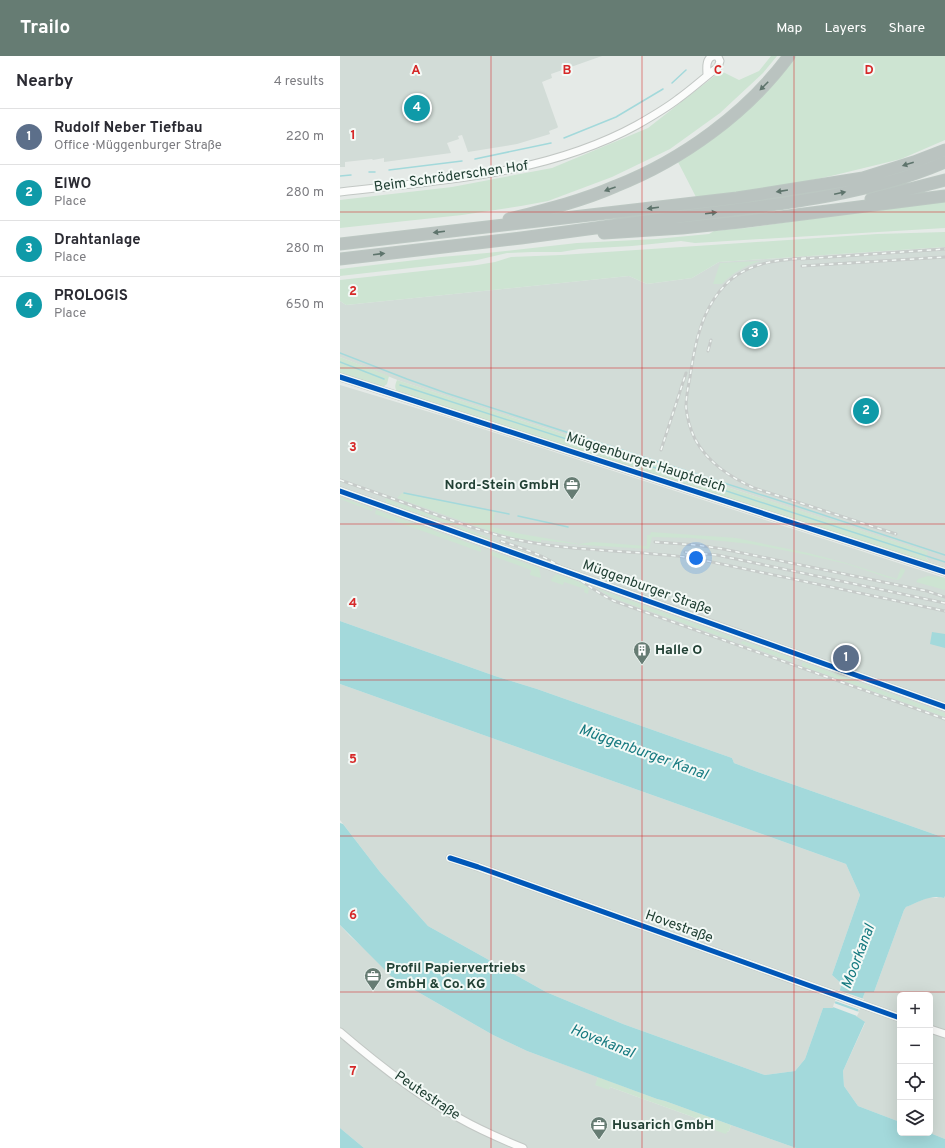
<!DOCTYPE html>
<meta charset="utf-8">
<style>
:root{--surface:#fff;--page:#f2f2f3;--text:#2b2b33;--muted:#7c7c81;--line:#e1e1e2;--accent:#667c73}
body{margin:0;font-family:Overpass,sans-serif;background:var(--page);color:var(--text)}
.controls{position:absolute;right:12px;bottom:12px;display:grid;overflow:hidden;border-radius:6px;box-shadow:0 4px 16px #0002}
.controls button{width:36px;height:36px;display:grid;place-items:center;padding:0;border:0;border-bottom:1px solid var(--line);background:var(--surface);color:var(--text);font:20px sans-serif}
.you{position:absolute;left:356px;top:502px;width:14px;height:14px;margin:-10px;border:3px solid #fff;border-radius:50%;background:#1a73e8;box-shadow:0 0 0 6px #1a73e833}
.badge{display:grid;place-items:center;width:26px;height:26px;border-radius:50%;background:var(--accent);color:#fff;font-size:13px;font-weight:700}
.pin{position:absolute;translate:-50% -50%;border:2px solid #fff;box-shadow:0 1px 4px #0006}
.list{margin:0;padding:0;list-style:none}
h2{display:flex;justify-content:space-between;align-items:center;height:52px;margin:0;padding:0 16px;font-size:17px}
h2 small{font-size:13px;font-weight:400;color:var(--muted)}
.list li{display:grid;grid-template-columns:26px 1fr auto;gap:12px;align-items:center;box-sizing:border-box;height:56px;padding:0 16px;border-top:1px solid var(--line)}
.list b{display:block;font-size:15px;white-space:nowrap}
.list p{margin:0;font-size:13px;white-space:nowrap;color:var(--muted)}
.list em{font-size:13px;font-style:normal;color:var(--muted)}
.icon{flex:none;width:22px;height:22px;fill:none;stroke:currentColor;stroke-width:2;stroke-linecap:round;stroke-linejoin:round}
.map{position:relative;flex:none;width:605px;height:1092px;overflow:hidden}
header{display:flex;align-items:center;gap:24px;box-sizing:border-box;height:56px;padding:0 20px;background:var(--accent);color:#fff}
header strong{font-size:19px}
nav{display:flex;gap:22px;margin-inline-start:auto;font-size:14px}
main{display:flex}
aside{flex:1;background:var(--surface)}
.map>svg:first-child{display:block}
.built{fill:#d2dcd7}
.green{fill:#cde4d2}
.water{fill:#a3d9db}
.pier{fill:#e5eae7}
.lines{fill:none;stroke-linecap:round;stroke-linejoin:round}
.stream{stroke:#a3d9db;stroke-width:1.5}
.minor-casing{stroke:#c2c7c4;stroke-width:9}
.highway-casing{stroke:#bcc7c2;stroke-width:13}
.minor{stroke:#fbfcfb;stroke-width:7}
.highway{stroke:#bac3c0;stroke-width:11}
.rail-casing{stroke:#c6cbc9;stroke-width:3}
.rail{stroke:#f3f9f6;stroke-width:1.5;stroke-dasharray:4.5;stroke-linecap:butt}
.cycleway-casing{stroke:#f3f9f6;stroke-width:8}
.cycleway{stroke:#0057b8;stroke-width:5}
.oneway{fill:#5e746c}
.grid{fill:none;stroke:#d62828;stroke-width:1;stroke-opacity:0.55}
.labels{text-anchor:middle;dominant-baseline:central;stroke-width:4;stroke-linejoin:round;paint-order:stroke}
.street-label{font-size:14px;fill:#214034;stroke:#f3f9f6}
.poi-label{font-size:14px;font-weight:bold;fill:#214034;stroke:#f3f9f6;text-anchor:start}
.water-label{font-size:15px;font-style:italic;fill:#177a80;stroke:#f3f9f6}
.grid-label{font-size:13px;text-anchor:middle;font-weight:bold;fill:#d62828;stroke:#f3f9f6;stroke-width:4;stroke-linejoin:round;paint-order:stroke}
</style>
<header>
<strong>Trailo</strong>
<nav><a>Map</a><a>Layers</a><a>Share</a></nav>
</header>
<main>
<aside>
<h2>Nearby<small>4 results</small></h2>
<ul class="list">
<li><span class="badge" style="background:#5c6f8a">1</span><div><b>Rudolf Neber Tiefbau</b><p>Office · Müggenburger Straße</p></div><em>220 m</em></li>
<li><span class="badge" style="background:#0f9aa8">2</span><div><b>ElWO</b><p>Place</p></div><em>280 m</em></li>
<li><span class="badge" style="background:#0f9aa8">3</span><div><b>Drahtanlage</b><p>Place</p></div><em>280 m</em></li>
<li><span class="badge" style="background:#0f9aa8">4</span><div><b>PROLOGIS</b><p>Place</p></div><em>650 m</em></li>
</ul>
</aside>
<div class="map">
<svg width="605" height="1092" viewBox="0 0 605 1092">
<rect width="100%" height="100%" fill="#e5eae7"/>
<!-- built -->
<path class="built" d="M0,0h262l-51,18 1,4 -10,4 16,45 -1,1 -8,3 1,3 -33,10 -49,8 -6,-17 -4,1 1,3 -12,4 4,10 -67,9v-4l-11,2 -1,-1 -27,3v5h-5z
M605,191v320l-15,-5 -4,-4 1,-6 -527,-171 -60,-24v-56l6,4 283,-29 18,8 45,-6 27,-16z
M0,329l106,32 499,161v260l-190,-67 -21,-8 -2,-5 -195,-69 -42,-13 -155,-55z
M0,628l506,180 14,31 -28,80 10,9 -9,24h-10l-18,51 -10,12 -30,4 -142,-51 -77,-32 -118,-66 -48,-54 -40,-52z
M605,840v243l-15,-6v-138h-30v127l-42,-16 -14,-20 -1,-15 22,-48 -9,-7 9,-24h9l30,-82 2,-3 23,-10 7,1 3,-1 5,1z
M0,869l10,11 54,48 89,51 34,16 71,26 -2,8 13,4 1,-2 94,34 -1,5 24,6 2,-1 2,-6 65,23h-432l-24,-20z"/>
<!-- green -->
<path class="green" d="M431,0h6l-14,17 -43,40 -50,36 -58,28 -64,24 -27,5 -59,9 -122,13v-28l112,-13 100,-19 96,-40 73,-57 18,9 20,-9z
M455,0h150v84l-44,19 -70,17 -58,12 -77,9 -18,-35 49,-35 22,-19 43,-47z
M605,144v28l-250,15 -14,-2 -49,5 -53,3 -18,3h-29l-25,1 -34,8 -133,15v-7l101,-12 46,-4 90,-10 79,-4 53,-5 5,-3 32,-3z
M605,176v15l-226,15 -27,16 -45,6 -18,-8 -283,29 -6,-4v-21l137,-15 18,-3 16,-5 50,-2 316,-21z
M420,205c-15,5 -27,11 -38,23h-9l7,-21z
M0,301l49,19 -2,8 -4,3 -43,-14z
M57,324l531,172 -2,6 4,4 15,5v2l-547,-177c-4,-4 -3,-7 -1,-12z
M62,437l93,19 -3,15 24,6 63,11 14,-2 54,4v-11h3l1,-3 85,6 72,15 38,10 51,16 4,-11 3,1 1,2 -4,7 -3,2 -9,-2 -42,-14 -39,-9 -57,-11 -59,-6 -40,-1 -3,12 -65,-4 -43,-5v2l-26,-4 -25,-7 -93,-33z
M0,441l140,50 1,5 -106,-38 1,-4 -4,-1v2l-32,-12z
M45,442l64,23 32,14 13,5 -1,1 -30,-10 -4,-4 -73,-24z
M151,495l48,17 2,10 -11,-3 1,-5 -41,-15z
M216,518l24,8 9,6 -1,6 -4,-2 1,-3 -21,-7 -1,3 -12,-4 2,-4z
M588,520l13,1 4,1v12l-29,-8 2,-3z
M258,533l134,48 1,4 -120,-43z
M403,585l47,16 2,5 -52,-19z
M462,606l143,51v4l-143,-51z
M258,1021l59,22 8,2 66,24 -2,6 -2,1 -1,2 -23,-8 1,-5 -94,-34 -1,3 -14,-5z"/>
<!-- water -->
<path class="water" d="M0,565l155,55 42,13 195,69 2,5 21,8 190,67v58l-1,2c-13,-4 -25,4 -38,9l-2,3 -30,82h-9l-9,24 9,6 -22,49 1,15 14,20 42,16v11h30l15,6v9h-149l-65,-23 -66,-24 -8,-2 -130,-48 -34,-16 -89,-51 -13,-8 -51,-51v-102l3,1 37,48 48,54 118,66 77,32 142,51 30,-4 10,-12 18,-51h10l9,-24 -10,-9 28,-80 -14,-31 -506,-180z
M592,576l13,2v14l-15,-4z
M0,1072l24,20h-24z"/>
<!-- pier -->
<path class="pier" d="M498,934l26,9 -4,11 -25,-9z
M494,947l25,9 -2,4 -24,-9z"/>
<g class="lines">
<!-- stream -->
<path class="stream" d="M332,27l14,-13
M224,82l52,-21 47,-28
M135,103l76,-16
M49,114l73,-9
M29,116h6
M0,120l11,-1
M0,297l67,26 39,14 225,73 119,38 155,51
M0,306l44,17
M60,329l545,177
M64,437l105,21
M178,460l50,11"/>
<!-- minor casing -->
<g class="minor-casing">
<path id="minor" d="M367,19c0,-6 -2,-16 6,-19
M0,136c101,-12 206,-17 297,-67 14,-8 28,-16 41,-26 14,-10 27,-22 40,-32l2,-6 -2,-4 -3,-1
M0,321l605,195
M0,435l224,80 381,136
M110,802l28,9 422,151
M590,973l15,5
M0,976c35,30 78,64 119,86 21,12 42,21 64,30"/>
</g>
<!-- highway casing -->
<g class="highway-casing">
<path id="highway" d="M531,143l74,-19
M169,163c36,-9 73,-18 107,-33 66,-26 131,-73 173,-130
M264,177l78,-5 58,-6 205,-26
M0,188l397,-46 126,-20 51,-16 31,-12
M0,203c60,-7 121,-14 181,-21 52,-7 104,-14 156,-21 87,-11 188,-20 268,-55"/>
</g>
<!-- minor -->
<use href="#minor" class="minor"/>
<!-- highway -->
<use href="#highway" class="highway"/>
<!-- rail casing -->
<g class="rail-casing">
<path id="rail" d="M466,202c-25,2 -47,3 -69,17 -9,6 -17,15 -23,24 -15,23 -20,51 -24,78 -2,10 -4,20 -4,30 1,10 4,22 9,32 13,24 35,38 59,49l142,46
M461,203l144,-10
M462,210l143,-9
M368,295l3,-11
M321,394l25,-77
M0,424c30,11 61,21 91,33 29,10 57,21 87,27 58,12 117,10 175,18l252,53
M161,485c19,7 38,12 55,23 20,12 37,27 58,37l331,118
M315,486l42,3 26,4 204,42 18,6
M345,496l32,3 228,48"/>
</g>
<!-- rail -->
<use href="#rail" class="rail"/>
<!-- cycleway casing -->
<g class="cycleway-casing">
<path id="cycleway" d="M0,321l605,195
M0,435l224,80 381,136
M110,802l28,9 422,151"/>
</g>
<!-- cycleway -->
<use href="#cycleway" class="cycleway"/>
</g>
<!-- one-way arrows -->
<defs><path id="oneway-solid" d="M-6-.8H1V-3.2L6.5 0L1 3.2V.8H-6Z"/></defs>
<g class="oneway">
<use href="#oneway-solid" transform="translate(424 30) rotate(135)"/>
<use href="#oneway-solid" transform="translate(568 108) rotate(163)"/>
<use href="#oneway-solid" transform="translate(270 133) rotate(160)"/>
<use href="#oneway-solid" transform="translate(442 135) rotate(171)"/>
<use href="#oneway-solid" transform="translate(500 137) rotate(-12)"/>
<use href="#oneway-solid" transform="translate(313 152) rotate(173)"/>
<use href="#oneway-solid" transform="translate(371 157) rotate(-7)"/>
<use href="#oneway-solid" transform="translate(99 176) rotate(173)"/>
<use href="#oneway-solid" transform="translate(39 198) rotate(-7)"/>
</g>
<!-- grid -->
<path class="grid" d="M151,0v1092M302,0v1092M454,0v1092M0,156h605M0,312h605M0,468h605M0,624h605M0,780h605M0,936h605"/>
<!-- icons -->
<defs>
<g id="office-pin" transform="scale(0.9)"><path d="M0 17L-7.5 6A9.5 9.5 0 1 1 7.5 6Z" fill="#667c73" stroke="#f3f9f6"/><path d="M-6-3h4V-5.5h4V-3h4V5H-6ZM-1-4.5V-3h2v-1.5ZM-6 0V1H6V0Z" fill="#fff"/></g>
<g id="building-pin" transform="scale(0.9)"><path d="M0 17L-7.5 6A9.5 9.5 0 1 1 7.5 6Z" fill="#667c73" stroke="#f3f9f6"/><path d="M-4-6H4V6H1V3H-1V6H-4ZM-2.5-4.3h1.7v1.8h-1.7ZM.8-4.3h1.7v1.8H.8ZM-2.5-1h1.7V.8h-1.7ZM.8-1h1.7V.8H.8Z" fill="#fff"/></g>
</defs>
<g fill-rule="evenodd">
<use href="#office-pin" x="232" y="429"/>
<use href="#building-pin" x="302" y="594"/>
<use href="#office-pin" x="33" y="920"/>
<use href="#office-pin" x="259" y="1069"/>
</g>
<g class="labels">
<!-- street labels -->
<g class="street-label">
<text transform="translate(111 121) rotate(-8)">Beim Schröderschen Hof</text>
<text transform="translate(306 407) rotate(18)">Müggenburger Hauptdeich</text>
<text transform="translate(307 532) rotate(20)">Müggenburger Straße</text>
<text transform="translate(339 871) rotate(20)">Hovestraße</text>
<text transform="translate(87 1040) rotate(34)">Peutestraße</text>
</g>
<!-- poi labels -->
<g class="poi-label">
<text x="219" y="429" text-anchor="end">Nord-Stein GmbH</text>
<text x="315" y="594">Halle O</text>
<text x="46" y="912">Profil Papiervertriebs<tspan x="46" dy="16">GmbH &amp; Co. KG</tspan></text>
<text x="272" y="1069">Husarich GmbH</text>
</g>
<!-- water labels -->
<g class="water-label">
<text transform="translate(303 697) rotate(20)">Müggenburger Kanal</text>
<text transform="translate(519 901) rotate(-69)">Moorkanal</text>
<text transform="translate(262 986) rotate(22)">Hovekanal</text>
</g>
</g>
<g class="grid-label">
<text x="76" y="18">A</text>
<text x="227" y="18">B</text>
<text x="378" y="18">C</text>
<text x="529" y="18">D</text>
<text x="13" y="83">1</text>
<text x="13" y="239">2</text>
<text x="13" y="395">3</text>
<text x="13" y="551">4</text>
<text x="13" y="707">5</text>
<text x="13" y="863">6</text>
<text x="13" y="1019">7</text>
</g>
</svg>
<div class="controls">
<button>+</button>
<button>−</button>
<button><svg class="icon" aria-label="locate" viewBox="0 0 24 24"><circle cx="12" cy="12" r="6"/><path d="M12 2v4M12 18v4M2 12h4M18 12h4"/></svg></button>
<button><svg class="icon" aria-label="layers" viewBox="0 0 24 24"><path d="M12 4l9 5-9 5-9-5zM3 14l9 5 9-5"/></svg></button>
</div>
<div class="you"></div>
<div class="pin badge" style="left:506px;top:602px;background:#5c6f8a">1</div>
<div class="pin badge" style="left:526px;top:355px;background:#0f9aa8">2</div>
<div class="pin badge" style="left:415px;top:278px;background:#0f9aa8">3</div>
<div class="pin badge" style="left:77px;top:52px;background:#0f9aa8">4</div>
</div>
</main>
